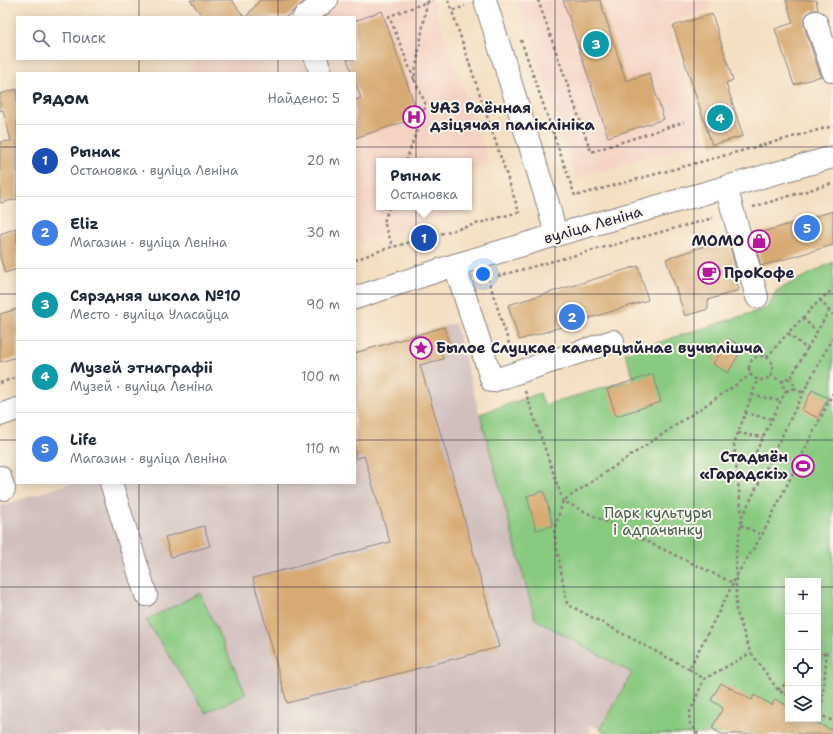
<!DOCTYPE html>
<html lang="ru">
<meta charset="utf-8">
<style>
:root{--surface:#fff;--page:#f6f6f7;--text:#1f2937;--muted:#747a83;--line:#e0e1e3;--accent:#ea580c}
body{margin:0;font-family:"Shantell Sans",sans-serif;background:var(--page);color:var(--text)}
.controls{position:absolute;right:12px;bottom:12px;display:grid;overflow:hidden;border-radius:0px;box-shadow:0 2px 10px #0003}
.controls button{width:36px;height:36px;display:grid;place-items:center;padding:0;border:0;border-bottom:1px solid var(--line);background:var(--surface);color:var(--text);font:20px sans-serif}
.you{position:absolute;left:483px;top:274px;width:14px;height:14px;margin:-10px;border:3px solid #fff;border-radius:50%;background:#1a73e8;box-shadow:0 0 0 6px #1a73e833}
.badge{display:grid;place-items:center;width:26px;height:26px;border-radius:50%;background:var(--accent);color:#fff;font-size:13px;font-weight:700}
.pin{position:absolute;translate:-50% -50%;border:2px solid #fff;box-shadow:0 1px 4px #0006}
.popup{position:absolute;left:376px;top:158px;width:96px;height:52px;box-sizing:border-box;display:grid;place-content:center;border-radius:0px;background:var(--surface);filter:drop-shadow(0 1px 3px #0005);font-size:13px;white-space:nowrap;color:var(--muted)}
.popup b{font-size:15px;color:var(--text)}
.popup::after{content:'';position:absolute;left:50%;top:100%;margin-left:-8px;border:8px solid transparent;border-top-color:var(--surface)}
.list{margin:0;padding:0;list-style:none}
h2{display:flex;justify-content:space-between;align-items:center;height:52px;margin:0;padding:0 16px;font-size:17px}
h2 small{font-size:13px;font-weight:400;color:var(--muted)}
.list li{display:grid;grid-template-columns:26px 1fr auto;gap:12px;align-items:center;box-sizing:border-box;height:72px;padding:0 16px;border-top:1px solid var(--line)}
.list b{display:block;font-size:15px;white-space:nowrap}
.list p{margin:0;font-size:13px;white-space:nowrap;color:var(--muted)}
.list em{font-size:13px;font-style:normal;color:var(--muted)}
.icon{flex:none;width:22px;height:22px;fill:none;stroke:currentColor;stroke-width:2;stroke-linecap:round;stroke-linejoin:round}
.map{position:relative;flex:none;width:833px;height:734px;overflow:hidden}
.search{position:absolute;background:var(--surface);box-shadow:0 2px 10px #0003;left:16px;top:16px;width:340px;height:44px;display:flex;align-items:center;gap:10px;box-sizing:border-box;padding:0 14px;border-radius:0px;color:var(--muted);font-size:15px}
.panel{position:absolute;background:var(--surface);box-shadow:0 2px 10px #0003;left:16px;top:72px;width:340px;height:412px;border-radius:0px}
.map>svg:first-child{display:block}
.built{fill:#f5d2c3}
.industrial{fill:#d1bfbd}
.green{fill:#89ca81;stroke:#56765e;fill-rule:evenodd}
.building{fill:#d8aa73}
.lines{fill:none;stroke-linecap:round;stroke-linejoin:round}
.minor-casing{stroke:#8b807e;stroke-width:24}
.major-casing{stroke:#8b807e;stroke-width:24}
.path{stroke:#8b807e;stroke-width:2.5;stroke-dasharray:3 3;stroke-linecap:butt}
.minor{stroke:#fff;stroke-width:22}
.major{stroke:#fff;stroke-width:22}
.grid{fill:none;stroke:#22223b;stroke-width:1;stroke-opacity:0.55}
.labels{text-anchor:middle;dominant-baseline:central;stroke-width:4;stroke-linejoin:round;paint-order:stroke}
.poi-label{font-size:15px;font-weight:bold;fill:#22223b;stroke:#fbf7ec;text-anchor:start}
.street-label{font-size:15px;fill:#22223b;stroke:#fbf7ec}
.park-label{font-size:15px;fill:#465d54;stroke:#fbf7ec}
</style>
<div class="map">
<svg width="833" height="734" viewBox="0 0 833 734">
<rect width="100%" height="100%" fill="#fbf7ec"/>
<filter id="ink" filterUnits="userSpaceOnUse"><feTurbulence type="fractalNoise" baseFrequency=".025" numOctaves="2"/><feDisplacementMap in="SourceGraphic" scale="8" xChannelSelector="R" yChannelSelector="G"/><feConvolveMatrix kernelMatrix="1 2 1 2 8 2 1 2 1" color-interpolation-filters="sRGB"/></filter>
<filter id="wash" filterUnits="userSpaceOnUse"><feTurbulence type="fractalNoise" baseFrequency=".012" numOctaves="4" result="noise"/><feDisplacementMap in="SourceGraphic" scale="16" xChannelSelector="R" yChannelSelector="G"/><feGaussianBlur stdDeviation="0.9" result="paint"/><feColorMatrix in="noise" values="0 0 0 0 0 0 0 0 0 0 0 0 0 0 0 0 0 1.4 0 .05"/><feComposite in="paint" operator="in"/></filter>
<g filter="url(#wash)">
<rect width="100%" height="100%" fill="#f4dfc2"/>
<!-- built -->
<path class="built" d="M260,0h172l58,166 -21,5v-10h-90v46h90v-32l11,31 -125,38v-171h-170l14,-14h156v-42h-108z
M517,0h194l-1,9 -42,14 37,118 -129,37z"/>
<!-- industrial -->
<path class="industrial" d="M455,323l80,295 97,55 -32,57 -11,-6 2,10h-591v-228l71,-23h284v-130z"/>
<!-- green -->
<path class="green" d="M833,262v472h-225l-8,-4 32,-57 -97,-54 -55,-205 60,-21 4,12 90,-26 -9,-26 142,-45 9,-17zM788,581h30v138h-30z
M200,593l46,101 -40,19 -60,-93z"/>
<g id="blocks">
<!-- building -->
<path class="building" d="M190,0h42l12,17h-41z
M260,0h46l-20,17h-40z
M563,0h37l26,81 23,-8 15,46 -56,18z
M786,0h30l2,10h-6l-5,4 -3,6v6l17,50 -27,9 -19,-56 18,-6z
M382,11l37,106 -64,21v-38l6,-2 -6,-17v-8h-3l-5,-14h8v-38z
M712,14l21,66 -7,3 17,53 -31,9 -39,-119z
M17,89v110l-17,4v-61l11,-1 -8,-31 -3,1v-17z
M833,211v34l-72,21 -8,-31z
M17,228v41l-12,4 -5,-16v-23z
M722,240l2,4 5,-2 8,32 -3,1 5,15 -31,10v9l-23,7 -19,-57z
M638,266l10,34 -129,40 -11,-35z
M17,309v48l-17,5v-48z
M444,327l6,20 -10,2 3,10 -23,6 27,90 52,192 -212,56 -34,-125 137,-36 -26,-86 -9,3v-106z
M728,339l15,8 -15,26 -15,-9z
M653,374l8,28 -45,14 -9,-27z
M812,390l16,8 -10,20 -16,-8z
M544,491l9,35 -17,4 -9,-34z
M204,526l6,20 -39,11 -6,-20z
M721,683l31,17 2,-5 18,10 3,-6 13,7v13h23l22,12v3h-112l-9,-6 11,-20 -12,-8z"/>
</g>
</g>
<g filter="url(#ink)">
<use href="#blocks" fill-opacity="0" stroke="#8b807e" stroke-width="1"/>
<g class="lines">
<!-- minor casing -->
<g class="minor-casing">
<path id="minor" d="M304,17l23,-17
M816,22l17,49
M316,59l5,14
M726,187l31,110
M455,265l37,116 121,-40
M0,477l4,12
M111,483l35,112"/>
</g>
<!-- major casing -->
<g class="major-casing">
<path id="major" d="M485,0l63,204 8,31
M355,298l100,-33 101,-30 277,-78
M0,415l17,-6"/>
</g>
<!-- path -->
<path class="path" d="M448,0l4,11
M538,0l53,152 93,-30
M427,2l-13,77 -25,-63 44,-16
M521,40l54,156 258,-70
M406,161l20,-56 -12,-26
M389,207l-5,15 9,25
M753,207l80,-24
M355,260l27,-10 137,-38 -67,-201 13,-5
M498,276l215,-58
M488,278l24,75
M820,300l13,15
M803,318l14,14
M807,349l22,-38
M749 368a12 12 0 1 1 24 0a12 12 0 1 1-24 0Z
M767,357l21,-24
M770,375l13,7
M0,383l17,-6
M794,388l9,5
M786,390l3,1 5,-3v-4l-4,-5
M525,391l38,110 170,82 3,-7v-23l6,-36 -6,-52 16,-5 34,-70 -4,-5 1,-4 3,-3 4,1 17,-30 -19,-16 32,-33 13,-11
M752,395l29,6
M745,413l27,6
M738,433l25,4
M752,460l20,-4
M736,465l-2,-21 24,-66
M742,517l63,-128 28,-52
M741,525l21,10
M733,584l-44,85 -122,-65 -13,-72 9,-31 189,-127
M818,658l9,-7 -6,64
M689,669l15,10
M778,690l10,-8
M788,696l-10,-6 -28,-39 -14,-41v-34l26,-41 71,-142
M818,714l15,7
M698,734l-8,-10 -1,-10 15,-35 47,-26"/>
<!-- minor -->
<use href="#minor" class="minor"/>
<!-- major -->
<use href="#major" class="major"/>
</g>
</g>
<!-- grid -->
<path class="grid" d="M139,0v17M278,0v17M416,0v734M555,0v734M694,0v734M139,59v14M278,59v14M0,147h17M355,147h478M0,294h17M355,294h478M0,440h17M355,440h478M139,483v251M278,483v251M0,587h788M818,587h15"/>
<!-- icons -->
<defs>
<g id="hospital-ring" transform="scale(1.15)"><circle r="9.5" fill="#fbf7ec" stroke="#b5179e" stroke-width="1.5"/><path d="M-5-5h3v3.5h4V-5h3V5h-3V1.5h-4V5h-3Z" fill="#b5179e"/></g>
<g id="shop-ring" transform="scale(1.15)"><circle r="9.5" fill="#fbf7ec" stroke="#b5179e" stroke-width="1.5"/><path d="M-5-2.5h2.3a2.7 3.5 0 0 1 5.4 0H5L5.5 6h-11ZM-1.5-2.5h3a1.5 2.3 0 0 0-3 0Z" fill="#b5179e"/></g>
<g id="cafe-ring" transform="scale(1.15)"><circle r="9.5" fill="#fbf7ec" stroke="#b5179e" stroke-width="1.5"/><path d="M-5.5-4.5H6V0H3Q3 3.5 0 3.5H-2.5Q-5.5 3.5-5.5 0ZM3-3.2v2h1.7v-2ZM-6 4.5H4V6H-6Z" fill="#b5179e"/></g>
<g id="sight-ring" transform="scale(1.15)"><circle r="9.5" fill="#fbf7ec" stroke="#b5179e" stroke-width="1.5"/><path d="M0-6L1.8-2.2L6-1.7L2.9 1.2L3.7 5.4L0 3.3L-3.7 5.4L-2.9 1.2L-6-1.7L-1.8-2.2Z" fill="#b5179e"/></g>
<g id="stadium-ring" transform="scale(1.15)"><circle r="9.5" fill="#fbf7ec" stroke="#b5179e" stroke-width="1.5"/><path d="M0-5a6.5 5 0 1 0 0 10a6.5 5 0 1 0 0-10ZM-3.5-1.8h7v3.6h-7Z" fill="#b5179e"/></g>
</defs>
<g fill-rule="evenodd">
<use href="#hospital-ring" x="414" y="117"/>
<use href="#shop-ring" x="759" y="241"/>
<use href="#cafe-ring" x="709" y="273"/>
<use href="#sight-ring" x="421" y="348"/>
<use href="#stadium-ring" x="803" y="466"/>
</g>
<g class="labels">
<!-- poi labels -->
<g class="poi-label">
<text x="430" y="108">УАЗ Раённая<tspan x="430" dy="17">дзіцячая паліклініка</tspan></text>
<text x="744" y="241" text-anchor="end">МОМО</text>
<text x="724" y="273">ПроКофе</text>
<text x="436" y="348">Былое Слуцкае камерцыйнае вучылішча</text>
<text x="788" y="457" text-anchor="end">Стадыён<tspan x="788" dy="17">«Гарадскі»</tspan></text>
</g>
<!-- street labels -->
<g class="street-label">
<text transform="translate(593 225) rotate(-16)">вуліца Леніна</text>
</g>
<!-- park labels -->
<g class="park-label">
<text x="658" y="513">Парк культуры<tspan x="658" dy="17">і адпачынку</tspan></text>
</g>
</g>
</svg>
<div class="controls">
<button>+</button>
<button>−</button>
<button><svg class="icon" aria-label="locate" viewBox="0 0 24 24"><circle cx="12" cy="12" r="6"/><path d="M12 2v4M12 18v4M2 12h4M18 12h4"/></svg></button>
<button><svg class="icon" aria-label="layers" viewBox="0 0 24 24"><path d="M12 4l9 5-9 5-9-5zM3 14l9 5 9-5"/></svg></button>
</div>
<div class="you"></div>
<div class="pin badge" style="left:424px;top:238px;background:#1a4fb4">1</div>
<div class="popup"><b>Рынак</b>Остановка</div>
<div class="pin badge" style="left:572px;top:317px;background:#3f7fe0">2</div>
<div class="pin badge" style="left:596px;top:44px;background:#0f9aa8">3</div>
<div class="pin badge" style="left:720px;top:118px;background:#0f9aa8">4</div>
<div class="pin badge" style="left:807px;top:228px;background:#3f7fe0">5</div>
<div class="search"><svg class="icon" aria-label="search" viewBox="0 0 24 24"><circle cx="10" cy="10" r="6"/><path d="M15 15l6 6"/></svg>Поиск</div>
<section class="panel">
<h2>Рядом<small>Найдено: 5</small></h2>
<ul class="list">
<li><span class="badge" style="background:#1a4fb4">1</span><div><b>Рынак</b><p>Остановка · вуліца Леніна</p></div><em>20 m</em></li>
<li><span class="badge" style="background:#3f7fe0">2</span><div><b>Eliz</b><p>Магазин · вуліца Леніна</p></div><em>30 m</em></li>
<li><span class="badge" style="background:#0f9aa8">3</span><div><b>Сярэдняя школа №10</b><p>Место · вуліца Уласаўца</p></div><em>90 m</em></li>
<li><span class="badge" style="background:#0f9aa8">4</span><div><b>Музей этнаграфіі</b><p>Музей · вуліца Леніна</p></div><em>100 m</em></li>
<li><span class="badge" style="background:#3f7fe0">5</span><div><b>Life</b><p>Магазин · вуліца Леніна</p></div><em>110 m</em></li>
</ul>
</section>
</div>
